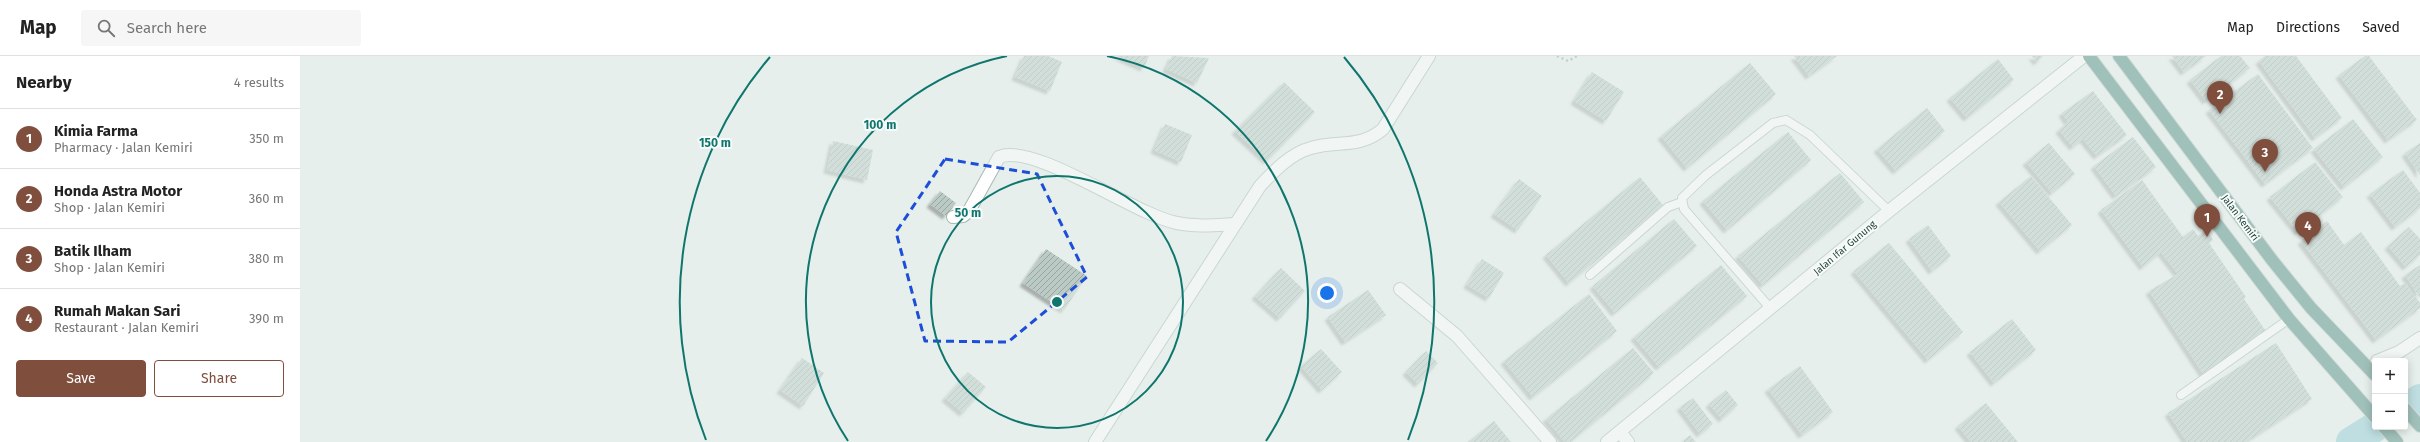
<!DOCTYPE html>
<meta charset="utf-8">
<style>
:root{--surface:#fff;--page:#f6f6f6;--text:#222;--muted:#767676;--line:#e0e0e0;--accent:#804e3d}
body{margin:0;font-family:"Fira Sans",sans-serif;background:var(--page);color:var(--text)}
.controls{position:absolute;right:12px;bottom:12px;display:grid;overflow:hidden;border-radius:4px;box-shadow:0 2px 10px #0003}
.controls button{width:36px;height:36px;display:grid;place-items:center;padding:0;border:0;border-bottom:1px solid var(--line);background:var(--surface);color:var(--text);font:20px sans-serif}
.you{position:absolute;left:1027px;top:237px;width:14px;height:14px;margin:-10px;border:3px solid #fff;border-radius:50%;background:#1a73e8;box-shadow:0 0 0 6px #1a73e833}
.badge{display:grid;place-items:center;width:26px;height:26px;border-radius:50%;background:var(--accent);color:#fff;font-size:13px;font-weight:700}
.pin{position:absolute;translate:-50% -33px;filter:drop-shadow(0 1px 2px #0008)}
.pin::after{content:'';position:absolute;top:21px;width:14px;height:12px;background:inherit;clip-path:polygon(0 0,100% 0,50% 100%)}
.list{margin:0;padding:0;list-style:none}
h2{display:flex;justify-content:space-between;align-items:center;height:52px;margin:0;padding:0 16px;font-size:17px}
h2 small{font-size:13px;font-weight:400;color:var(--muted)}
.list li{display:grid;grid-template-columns:26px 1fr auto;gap:12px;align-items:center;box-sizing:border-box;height:60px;padding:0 16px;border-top:1px solid var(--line)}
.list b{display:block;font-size:15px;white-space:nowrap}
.list p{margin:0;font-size:13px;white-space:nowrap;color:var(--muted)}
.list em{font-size:13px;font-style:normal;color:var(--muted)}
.actions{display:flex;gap:8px;padding:12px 16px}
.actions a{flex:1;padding:9px 0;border:1px solid var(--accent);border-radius:4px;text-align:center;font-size:14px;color:var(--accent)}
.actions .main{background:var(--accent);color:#fff}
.icon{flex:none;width:22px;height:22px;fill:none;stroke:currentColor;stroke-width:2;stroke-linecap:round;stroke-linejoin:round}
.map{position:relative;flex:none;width:2120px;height:386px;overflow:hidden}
header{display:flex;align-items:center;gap:24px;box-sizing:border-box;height:56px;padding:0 20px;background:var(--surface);border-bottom:1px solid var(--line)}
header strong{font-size:19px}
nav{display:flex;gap:22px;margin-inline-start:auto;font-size:14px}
.search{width:280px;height:36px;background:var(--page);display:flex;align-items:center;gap:10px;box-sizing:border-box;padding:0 14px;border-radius:4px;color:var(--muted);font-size:15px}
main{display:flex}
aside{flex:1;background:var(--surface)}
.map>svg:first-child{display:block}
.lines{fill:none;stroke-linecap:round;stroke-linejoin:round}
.river{stroke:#8ec9d4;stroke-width:30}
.building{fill:url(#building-hatch);filter:url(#shadow)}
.service-casing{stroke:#a8b8b2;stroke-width:10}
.minor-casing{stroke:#a8b8b2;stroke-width:14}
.tertiary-casing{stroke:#a8b8b2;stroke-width:14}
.trunk-casing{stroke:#c2cac8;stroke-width:14}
.path{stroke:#86b3a5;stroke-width:2.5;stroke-dasharray:2 3;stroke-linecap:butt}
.service{stroke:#fff;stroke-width:8}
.minor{stroke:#fff;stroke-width:12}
.tertiary{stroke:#fff;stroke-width:12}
.trunk{stroke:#4c8a7c;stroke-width:12}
.marked{fill:none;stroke:#1d4ed8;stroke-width:3;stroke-dasharray:8 5;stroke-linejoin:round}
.ring{fill:none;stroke:#0f766e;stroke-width:2}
.labels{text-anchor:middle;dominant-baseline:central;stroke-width:4;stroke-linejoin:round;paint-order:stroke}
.street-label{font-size:10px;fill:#24423a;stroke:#f7fbf9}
.centre{fill:#0f766e;stroke:#f7fbf9;stroke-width:2}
.ring-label{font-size:12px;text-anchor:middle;font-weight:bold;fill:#0f766e;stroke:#f7fbf9;stroke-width:4;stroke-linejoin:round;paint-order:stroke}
</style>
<header>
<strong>Map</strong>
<div class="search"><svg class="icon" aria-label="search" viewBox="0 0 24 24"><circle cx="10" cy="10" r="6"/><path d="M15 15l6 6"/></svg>Search here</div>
<nav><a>Map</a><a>Directions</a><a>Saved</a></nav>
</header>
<main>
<aside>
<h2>Nearby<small>4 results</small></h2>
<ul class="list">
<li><span class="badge">1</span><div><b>Kimia Farma</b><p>Pharmacy · Jalan Kemiri</p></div><em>350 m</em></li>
<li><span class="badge">2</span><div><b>Honda Astra Motor</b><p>Shop · Jalan Kemiri</p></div><em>360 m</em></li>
<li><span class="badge">3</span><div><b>Batik Ilham</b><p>Shop · Jalan Kemiri</p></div><em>380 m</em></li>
<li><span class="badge">4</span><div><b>Rumah Makan Sari</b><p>Restaurant · Jalan Kemiri</p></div><em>390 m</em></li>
</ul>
<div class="actions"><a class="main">Save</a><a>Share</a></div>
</aside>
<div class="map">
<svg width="2120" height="386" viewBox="0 0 2120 386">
<defs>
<pattern id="building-hatch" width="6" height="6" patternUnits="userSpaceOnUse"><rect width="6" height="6" fill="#bbcac4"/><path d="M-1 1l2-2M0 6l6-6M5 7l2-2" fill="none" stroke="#98a6a0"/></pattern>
<filter id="shadow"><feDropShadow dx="-3.5" dy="3.5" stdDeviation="1" flood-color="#0004"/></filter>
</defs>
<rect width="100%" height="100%" fill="#e6efeb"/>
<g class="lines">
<!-- river -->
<path class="river" d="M2105,352l15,-9
M2051,386l24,-15"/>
</g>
<!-- building -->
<path class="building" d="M724,0h24l14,6 -12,29 -35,-14z
M817,0h32l-5,12z
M872,0l37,2 -12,25 -31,-14z
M1494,0h43l-28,20z
M1732,0h11l-6,6z
M1872,0h34l-22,16z
M1921,0h19l10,12 -44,33 -16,-21z
M1965,0h31l46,62 -27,20 -56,-77z
M2065,0h4l48,64 -29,20 -49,-65z
M1698,3l16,21 -47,38 -17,-20z
M1450,7l26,31 -89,74 -26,-32z
M1292,16l32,20 -18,29 -32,-20z
M1958,18l55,74 -48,36 -56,-74z
M984,26l31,30 -48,49 -32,-30z
M1793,35l34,44 -30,21 -14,-17 -10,8 -14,-17 9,-8 -6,-9z
M1627,52l18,23 -49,40 -19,-22z
M2053,63l30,38 -39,30 -30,-38z
M865,68l27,11 -11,27 -27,-12z
M1488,76l23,28 -84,70 -24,-29z
M1833,81l23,30 -40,29 -22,-30z
M533,85l40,9 -6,30 -40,-10z
M1749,87l26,31 -23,19 -26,-31z
M2120,87v32l-15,-22z
M2015,106l28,35 -45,35 -28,-35z
M2103,114l17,23v15l-25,19 -25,-33z
M1540,117l24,29 -101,83 -25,-29z
M1731,120l41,49 -32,26 -41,-49z
M1340,121l23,28 -94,78 -23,-28z
M1219,123l23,17 -24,34 -24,-16z
M1842,124l41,57 10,-8 5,7 8,-6 7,10 -4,3 37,54 -2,2 23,34 -63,42 -55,-84 29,-17 -17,-22 -18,15 -42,-57z
M640,135l16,12 -10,13 -16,-12z
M1374,163l23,27 -82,67 -22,-27z
M2027,165l17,24 17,-13 39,54 5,-3 15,20v5l-44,32 -75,-99z
M1628,169l23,31 -19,15 -23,-32z
M2109,171l11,12v16l-14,12 -18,-21z
M1589,187l74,89 -35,28 -74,-89z
M746,193l41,27 -23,34 -41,-27z
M1182,203l22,14 -15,25 -22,-13z
M1421,209l26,31 -88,71 -25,-30z
M2120,209v33l-15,-23z
M981,212l24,23 -25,27 -25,-22z
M1068,234l18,25 -41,27 -17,-25z
M1289,238l28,37 -84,66 -29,-36z
M1712,263l24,31 -42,33 -24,-31z
M1976,287l36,56 -66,43h-59l-19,-29z
M1333,292l21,25 -84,69h-5l-19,-23z
M1021,293l21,23 -20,18 -21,-24z
M1126,295l12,12 -20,21 -12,-12z
M502,302l22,15 -21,33 -23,-16z
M1500,310l33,46 -31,23 -34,-46z
M668,316l18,15 -23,26 -18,-15z
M1426,334l12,15 -16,14 -13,-15z
M1393,342l20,26 -13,10 -20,-27z
M1686,347l32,39h-47l-13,-16z
M1194,365l17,21h-43z
M1390,379l6,7h-14z"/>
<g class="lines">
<!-- service casing -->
<g class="service-casing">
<path id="service" d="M1290,219l78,-68 14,-5
M1471,253l-87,-100 -2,-11 24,-23 67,-52 13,-3 24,15 79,76
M1881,339l108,-76"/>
</g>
<!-- minor casing -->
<g class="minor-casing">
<path id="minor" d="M653,161l10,-1 6,-5 30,-54c35,-15 136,58 178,66 19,4 39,2 58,1
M1100,233l57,47 93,106
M2077,305l22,-9 21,-14
M1320,376l8,10
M795,386l165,-256c13,-14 31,-33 51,-38 27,-8 49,1 72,-19l46,-73"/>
</g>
<!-- tertiary casing -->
<g class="tertiary-casing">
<path id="tertiary" d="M1307,386l282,-231 195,-155"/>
</g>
<!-- trunk casing -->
<g class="trunk-casing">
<path id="trunk" d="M1789,0l200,263 86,98
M1819,0l153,204 39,48 64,67
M2105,353l15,17
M2084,371l13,15"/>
</g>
<!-- path -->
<path class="path" d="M1257,0l11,5 9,-5"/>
<!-- service -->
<use href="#service" class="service"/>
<!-- minor -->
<use href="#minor" class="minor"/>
<!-- tertiary -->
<use href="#tertiary" class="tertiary"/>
<!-- trunk -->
<use href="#trunk" class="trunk"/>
</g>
<!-- marked area -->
<path d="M0 0H2120V386H0ZM645,103l92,15 50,103 -79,65 -83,-1 -29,-109z" fill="#e6efeb" fill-opacity=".55" fill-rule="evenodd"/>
<path class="marked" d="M645,103l92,15 50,103 -79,65 -83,-1 -29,-109z"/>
<!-- distance rings -->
<g class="ring">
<circle cx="757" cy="246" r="126"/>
<path d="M548 385A251 251 0 0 1 707 0M807 0A251 251 0 0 1 966 385"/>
<path d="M406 384A377 377 0 0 1 470 1M1044 1A377 377 0 0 1 1108 384"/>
</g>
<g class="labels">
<!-- street labels -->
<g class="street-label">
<text transform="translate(1940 162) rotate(53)">Jalan Kemiri</text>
<text transform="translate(1545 192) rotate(-40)">Jalan Ifar Gunung</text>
</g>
</g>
<circle cx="757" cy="246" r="6" class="centre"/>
<g class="ring-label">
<text x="580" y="73">100 m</text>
<text x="415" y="91">150 m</text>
<text x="668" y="161">50 m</text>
</g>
</svg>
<div class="controls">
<button>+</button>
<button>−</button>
</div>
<div class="you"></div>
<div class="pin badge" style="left:1907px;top:181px">1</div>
<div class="pin badge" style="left:1920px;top:58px">2</div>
<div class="pin badge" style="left:1965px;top:116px">3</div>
<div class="pin badge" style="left:2008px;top:189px">4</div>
</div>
</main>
